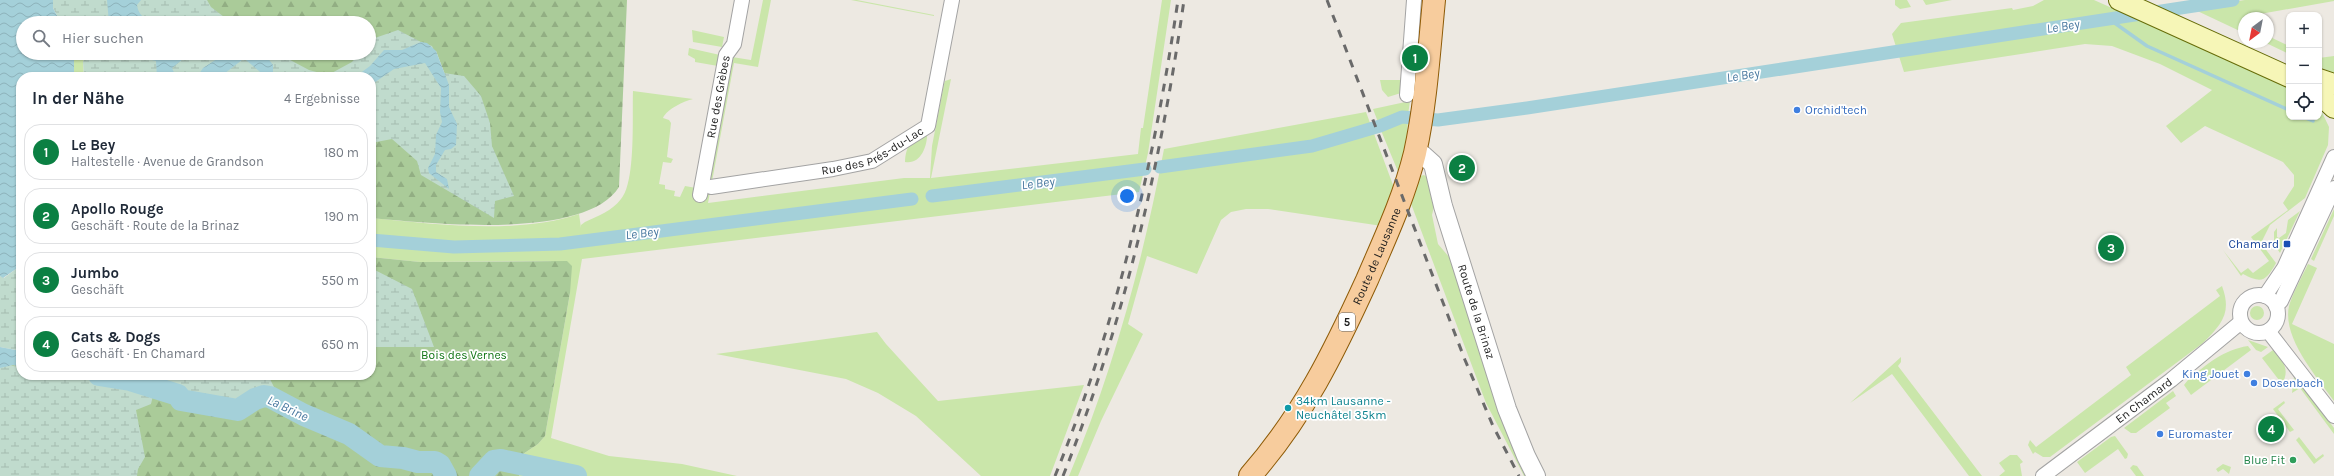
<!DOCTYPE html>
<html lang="de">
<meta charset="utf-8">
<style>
:root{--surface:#fff;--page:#f2f2f3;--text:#1f2937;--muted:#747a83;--line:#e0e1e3;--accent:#0b8043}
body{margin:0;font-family:Karla,sans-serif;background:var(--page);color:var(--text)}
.controls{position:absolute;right:12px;top:12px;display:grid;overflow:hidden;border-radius:8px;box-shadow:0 1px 3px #0004}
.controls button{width:36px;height:36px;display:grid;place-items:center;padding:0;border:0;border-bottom:1px solid var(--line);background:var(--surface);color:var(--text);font:20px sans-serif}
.compass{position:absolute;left:2238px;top:12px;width:36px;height:36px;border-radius:50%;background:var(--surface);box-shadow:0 1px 3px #0004;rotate:212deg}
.you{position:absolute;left:1127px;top:196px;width:14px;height:14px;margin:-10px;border:3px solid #fff;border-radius:50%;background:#1a73e8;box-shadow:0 0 0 6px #1a73e833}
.badge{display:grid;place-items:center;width:26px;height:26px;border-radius:50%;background:var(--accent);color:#fff;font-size:13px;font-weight:700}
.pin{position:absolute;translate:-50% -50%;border:2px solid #fff;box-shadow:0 1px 4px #0006}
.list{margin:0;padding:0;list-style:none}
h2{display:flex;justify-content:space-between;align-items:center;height:52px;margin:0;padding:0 16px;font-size:17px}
h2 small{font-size:13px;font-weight:400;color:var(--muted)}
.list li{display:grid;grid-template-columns:26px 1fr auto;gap:12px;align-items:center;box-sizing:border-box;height:56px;margin:0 8px 8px;padding:0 8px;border:1px solid var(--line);border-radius:16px}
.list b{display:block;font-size:15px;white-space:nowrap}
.list p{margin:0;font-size:13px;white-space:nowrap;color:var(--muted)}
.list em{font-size:13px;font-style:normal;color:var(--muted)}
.icon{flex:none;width:22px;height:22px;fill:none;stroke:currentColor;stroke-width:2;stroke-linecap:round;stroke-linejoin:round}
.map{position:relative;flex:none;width:2334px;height:476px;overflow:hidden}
.search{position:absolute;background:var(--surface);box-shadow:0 1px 3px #0004;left:16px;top:16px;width:360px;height:44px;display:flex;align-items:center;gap:10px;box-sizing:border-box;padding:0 14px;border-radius:22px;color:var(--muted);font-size:15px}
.panel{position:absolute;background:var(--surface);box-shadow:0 1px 3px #0004;left:16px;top:72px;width:360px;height:308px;border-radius:16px}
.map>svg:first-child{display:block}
.grass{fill:#cae6aa}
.forest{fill:url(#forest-firs)}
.wetland{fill:url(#wetland-marsh)}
.water{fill:url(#water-waves)}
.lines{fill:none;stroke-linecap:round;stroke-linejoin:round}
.stream{stroke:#a4d0d9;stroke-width:3.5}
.canal{stroke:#a4d0d9;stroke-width:13}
.river{stroke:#a4d0d9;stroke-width:22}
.minor-casing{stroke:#a3a3a3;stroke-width:16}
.tertiary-casing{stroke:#a3a3a3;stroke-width:20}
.secondary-casing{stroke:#676d09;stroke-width:22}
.primary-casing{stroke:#8e5b07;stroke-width:24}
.minor{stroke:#fff;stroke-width:14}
.tertiary{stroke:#fff;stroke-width:18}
.secondary{stroke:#f6f6b7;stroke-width:20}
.primary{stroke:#f7cc9d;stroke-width:22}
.rail{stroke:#6a6a6a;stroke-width:3;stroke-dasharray:8 8;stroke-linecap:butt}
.shop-dot{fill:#3f7fe0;stroke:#fff;stroke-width:1.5}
.transit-dot{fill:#1a4fb4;stroke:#fff;stroke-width:1.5}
.culture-dot{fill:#0f9aa8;stroke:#fff;stroke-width:1.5}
.leisure-dot{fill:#2e9e5b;stroke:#fff;stroke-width:1.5}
.labels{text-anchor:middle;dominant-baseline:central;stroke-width:3.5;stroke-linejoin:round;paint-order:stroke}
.shield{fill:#fff;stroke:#606060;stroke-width:1}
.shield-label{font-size:11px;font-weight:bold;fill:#1c1c1c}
.street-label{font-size:12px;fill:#1c1c1c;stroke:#fff}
.shop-label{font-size:12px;fill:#366cbe;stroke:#fff;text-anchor:start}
.transit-label{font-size:12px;fill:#164399;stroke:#fff;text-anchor:end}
.park-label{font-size:12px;fill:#107514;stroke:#fff}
.culture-label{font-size:12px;fill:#0d838f;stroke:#fff;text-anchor:start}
.leisure-label{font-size:12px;fill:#27864d;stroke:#fff;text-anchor:end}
.water-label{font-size:13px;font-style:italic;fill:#4a79a0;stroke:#fff}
</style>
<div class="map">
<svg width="2334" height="476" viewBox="0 0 2334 476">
<defs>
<pattern id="forest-firs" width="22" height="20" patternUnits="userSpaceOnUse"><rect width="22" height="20" fill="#aacb99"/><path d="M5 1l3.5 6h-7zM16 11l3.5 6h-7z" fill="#92ae83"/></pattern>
<pattern id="wetland-marsh" width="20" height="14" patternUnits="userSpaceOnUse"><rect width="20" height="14" fill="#c0dbcd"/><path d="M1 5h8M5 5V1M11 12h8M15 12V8" fill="none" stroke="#a4bbaf"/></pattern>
<pattern id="water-waves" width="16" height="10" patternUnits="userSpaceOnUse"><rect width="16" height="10" fill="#a4d0d9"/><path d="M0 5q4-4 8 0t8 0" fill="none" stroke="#8db2ba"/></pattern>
</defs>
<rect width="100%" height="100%" fill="#ede9e2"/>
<!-- grass -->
<path class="grass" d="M763,0h8l-13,67 -24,-4 -26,140 196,-25h26l2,-32 12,-62 1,-3 6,-2 -20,99 207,-24 3,-26h2l19,-128h9l-23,153 -9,39 -557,67 -31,179 58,18 73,8 55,12h-218l4,-22 15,-10 7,-8 25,-143 -19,-32 -131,1 -49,-5v-39c64,6 146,17 208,-4l2,14v-3l4,-3c13,-6 27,-11 36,-23 15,-17 11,-83 12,-108l60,8c-9,2 -26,10 -30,19l6,2 2,3 -4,34 6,2 -2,4 -8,-1 -4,22 6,1v4l10,2 -1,5 6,1 5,-11 11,2 36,-131 19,3z
M851,0h6l77,15v1z
M1895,0h12l4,7 -11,2 -5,-4z
M1923,0h29l-26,5z
M2044,0h50l195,87v30h30v-11l10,21 -1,18 -23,53 -35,27 -9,18 15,20c-10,18 -14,21 -33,11l-2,2 -18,-26 18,23 7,-5 5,5 16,-12 -18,-24 37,-27 -5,-7 11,-17v-11l-11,-13 -78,-36 -24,17 -15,-17 46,-36 -52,-26 -48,-18 -27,-2 -181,28 -12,-38 9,-11 111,-15 1,2 20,-4z
M2245,0h89v1l-74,13 -2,4h-14v15l-53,-25z
M692,30l32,7 -2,10 -29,-5z
M2268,36l21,10v8l-25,-12h4z
M689,48l31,7 -2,11 -23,-4v-3l-7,-4z
M74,53h13l-4,9 1,15h-10z
M2334,56v17l-15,-6v-9z
M1401,77h2l-2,16 -13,4 -6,-7 -2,-10h20z
M1410,101l-2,14 -16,1 -14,6 -5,-13z
M1366,112l34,92 -18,22 -114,-17h-22l-15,3 -10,8 -24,54 -50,-18 -19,68 15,10 -42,87 -23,55h-9c44,-104 74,-216 95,-327z
M1400,119l8,1 -2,27 -7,27 -19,-46z
M927,132c1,13 -6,33 -22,30 1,-18 6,-20 22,-30z
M1424,175l4,3 8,19 -4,18 6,29 17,20 48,160 26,52h-5l-38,-73 -76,-202 7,-24z
M2334,209v7l-20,45 -3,-2z
M2300,211l-20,42 -6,-9v-12l3,-4v9l2,1 7,-5 2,-13z
M2308,264l9,4 -25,56 42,20v57c-17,-24 -52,-63 -45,-95 4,-14 13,-29 19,-42z
M2222,286c10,27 0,38 -19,57l-153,114h-7l-8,-5 -2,2 -5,-9 2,-5 6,7 95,-72 -5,-8 94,-71 -4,-6z
M2250 313a7 7 0 1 1 14 0a7 7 0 1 1-14 0Z
M877,332l9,12 52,57 146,-16 -34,91h-69l-65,-60 -38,-23 -32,-14 -130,-25z
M2248,340l20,7 -7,5 -5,-2z
M2248,346l3,4 -60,45 -7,-10 4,-5c19,-16 35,-30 60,-34z
M2273,350c11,11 17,20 9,34l-20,-26z
M1901,357v5l-3,4 84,110h-13l-77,-102 -42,29z
M2294,377h2l38,51v6l-34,-46 -8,5z
M2173,391l3,5 -10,7 4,5 -34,25h-5l-7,-5z
M2284,401l1,2 -7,6 16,21 -4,2 -17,-23z
M2115,436l13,18 -1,4 -2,1 -7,-10 -33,24 -8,-11 34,-25z
M2299,437l17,22 7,-5 1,2 -10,8 -18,-24z
M2010,455h7l6,7 -3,2 2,12h-23l6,-5 -6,-8z
M2223,464l8,3 -2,7 -6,-5 -5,3 -2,-3z
M2133,465l4,1 7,10h-8l-6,-8z"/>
<!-- forest -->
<path class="forest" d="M141,0h486l-8,187c-34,54 -191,36 -248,31v-133h78l-13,-34 -81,26h-82l-9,-24h105v-30h-198z
M371,257l49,5 147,-1 5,5 -2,27 -25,143 -7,8 -15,10 -4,22h-382v-7l-137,7v-108l13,-3 8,2v8h350z"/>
<!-- wetland -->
<path class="wetland" d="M53,0h154l4,7 21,16h-171l-8,-15z
M398,30l23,12 11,4 12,27 20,3 17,20 9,27 2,23 22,50 -19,5 -1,17 -73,-43 -4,-14 -25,-22 -21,4v-66h-287l-1,-15 4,-9h190l32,17 19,5 24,-13 8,-9h9v-11l3,-3z
M371,268l41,21 22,58h-60l-3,-2z
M16,269h5v82l-21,-4v-71l4,2z
M5,365l16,2v8h247l7,14 -5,8c-15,-3 -20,12 -34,13 -13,1 -24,-6 -36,-8 -7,-1 -13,0 -19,-2l-3,-5 -23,-8 -4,17 -15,6 9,47 -7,12 -1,7h-137v-108z"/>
<!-- water -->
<path class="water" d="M0,0h53v8l8,15h-38v30h51v24h-53v192h-5l-13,9 -3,-2z
M107,0h34l-4,5c3,20 20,12 34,18h-62z
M421,42l6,1 9,8 13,34v22l8,17 -1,21 -5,4 -6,1 -9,15v7l11,7 2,10 -20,-16 -1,-5 7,-14 1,-19 6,-13 -2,-10 1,-24 -16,-25 -31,6 -23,16v-8h-16l15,-11 14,-16h18z
M123,53h62l-2,6 -11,9 4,9h-19l-1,-16z
M226,53h38l9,12v12h-7l-20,-17h-4l-22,17h-23l6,-9z
M0,347l21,4v16l-8,-2 -13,3z"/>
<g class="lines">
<!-- stream -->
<path class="stream" d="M2109,19l38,27 142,64
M2303,117l10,4"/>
<!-- canal -->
<path class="canal" d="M1160,167l152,-21 68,-20 22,-9 36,3 89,-12 706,-108
M932,196l213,-27
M371,240l83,7 106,-3 352,-45"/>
<!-- river -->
<path class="river" d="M99,375l31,5 48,15 3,5 57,10 17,-11 9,-3 6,1 34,18 45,19 31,22 23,2 15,4h17l5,3 6,11
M480,476l14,-15 7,-1 75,16"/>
<!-- minor casing -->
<g class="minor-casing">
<g id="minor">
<path d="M1407,95l7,-95"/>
<path id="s1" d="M711,187l122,-18 39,-8 56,-35 24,-126"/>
<path id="s2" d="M700,195l26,-140 8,-11 8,-44"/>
<circle cx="2259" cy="314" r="19"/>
<path d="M2265,296l19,-28 50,-111"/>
<path d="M2276,306l5,-5 53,-113"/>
<path d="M2268,331l66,85"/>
<path id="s3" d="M2043,476l128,-96 70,-58"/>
</g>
</g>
<!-- tertiary casing -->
<g class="tertiary-casing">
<g id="tertiary">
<path id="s4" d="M1415,152l8,3 10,9 10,42 64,203 19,47 10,20"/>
</g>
</g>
<!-- secondary casing -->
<g class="secondary-casing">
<path id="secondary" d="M2119,0l170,77
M2319,79l15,5
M2319,94l15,14"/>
</g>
<!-- primary casing -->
<g class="primary-casing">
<g id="primary">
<path id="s5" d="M1250,476c53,-60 84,-124 117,-196 18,-42 37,-82 48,-127 11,-50 14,-102 19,-153"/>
</g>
</g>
<!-- minor -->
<use href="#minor" class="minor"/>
<!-- tertiary -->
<use href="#tertiary" class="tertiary"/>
<!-- secondary -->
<use href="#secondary" class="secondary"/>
<!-- primary -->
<use href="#primary" class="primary"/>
<!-- rail -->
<path class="rail" d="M1327,0l138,360 28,66 26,50
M1055,476c62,-153 99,-313 123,-476
M1063,476c61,-153 98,-313 121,-476"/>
</g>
<!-- markers -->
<g class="shop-dot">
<circle cx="1797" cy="110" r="4"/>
<circle cx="2247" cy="374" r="4"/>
<circle cx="2254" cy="383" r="4"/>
<circle cx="2160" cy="434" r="4"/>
</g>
<rect class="transit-dot" x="2283" y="240" width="8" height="8" rx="2"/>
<circle class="culture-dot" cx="1288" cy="408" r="4"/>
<circle class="leisure-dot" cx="2293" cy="460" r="4"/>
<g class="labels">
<!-- shield labels -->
<rect class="shield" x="1339" y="313" width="16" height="18" rx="3"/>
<g class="shield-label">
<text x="1347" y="322">5</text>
</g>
<!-- street labels -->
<g class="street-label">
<text stroke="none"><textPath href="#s2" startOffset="100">Rue des Grèbes</textPath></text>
<text stroke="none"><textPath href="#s1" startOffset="167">Rue des Prés-du-Lac</textPath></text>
<text stroke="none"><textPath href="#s5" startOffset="255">Route de Lausanne</textPath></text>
<text stroke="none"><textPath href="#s4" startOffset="176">Route de la Brinaz</textPath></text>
<text stroke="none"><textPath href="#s3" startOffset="126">En Chamard</textPath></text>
</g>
<!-- shop labels -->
<g class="shop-label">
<text x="1805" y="110">Orchid'tech</text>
<text x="2239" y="374" text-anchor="end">King Jouet</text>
<text x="2262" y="383">Dosenbach</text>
<text x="2168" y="434">Euromaster</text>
</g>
<!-- transit labels -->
<g class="transit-label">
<text x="2279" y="244">Chamard</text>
</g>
<!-- park labels -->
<g class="park-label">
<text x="464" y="355">Bois des Vernes</text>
</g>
<!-- culture labels -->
<g class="culture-label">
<text x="1296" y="401">34km Lausanne -<tspan x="1296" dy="14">Neuchâtel 35km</tspan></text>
</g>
<!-- leisure labels -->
<g class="leisure-label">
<text x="2285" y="460">Blue Fit</text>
</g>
<!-- water labels -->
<g class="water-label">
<text transform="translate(2063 26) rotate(-9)">Le Bey</text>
<text transform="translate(1743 75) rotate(-9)">Le Bey</text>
<text transform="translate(1038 183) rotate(-7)">Le Bey</text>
<text transform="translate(642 233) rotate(-7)">Le Bey</text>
<text transform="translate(288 408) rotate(25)">La Brine</text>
</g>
</g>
</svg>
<div class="controls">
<button>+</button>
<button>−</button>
<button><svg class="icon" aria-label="locate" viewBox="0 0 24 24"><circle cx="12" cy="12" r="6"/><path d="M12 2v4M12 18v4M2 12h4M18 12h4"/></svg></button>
</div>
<svg class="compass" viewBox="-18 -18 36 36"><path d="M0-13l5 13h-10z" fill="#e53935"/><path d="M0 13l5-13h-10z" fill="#747a83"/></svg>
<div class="you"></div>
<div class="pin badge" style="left:1415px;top:58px">1</div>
<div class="pin badge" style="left:1462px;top:168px">2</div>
<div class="pin badge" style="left:2111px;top:248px">3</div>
<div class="pin badge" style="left:2271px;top:429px">4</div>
<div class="search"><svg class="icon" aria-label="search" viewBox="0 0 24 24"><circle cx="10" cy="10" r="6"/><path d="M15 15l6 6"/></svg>Hier suchen</div>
<section class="panel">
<h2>In der Nähe<small>4 Ergebnisse</small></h2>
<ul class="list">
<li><span class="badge">1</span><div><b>Le Bey</b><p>Haltestelle · Avenue de Grandson</p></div><em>180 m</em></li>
<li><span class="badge">2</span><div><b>Apollo Rouge</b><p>Geschäft · Route de la Brinaz</p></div><em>190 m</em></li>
<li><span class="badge">3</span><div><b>Jumbo</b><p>Geschäft</p></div><em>550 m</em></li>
<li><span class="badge">4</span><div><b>Cats &amp; Dogs</b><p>Geschäft · En Chamard</p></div><em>650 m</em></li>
</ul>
</section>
</div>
